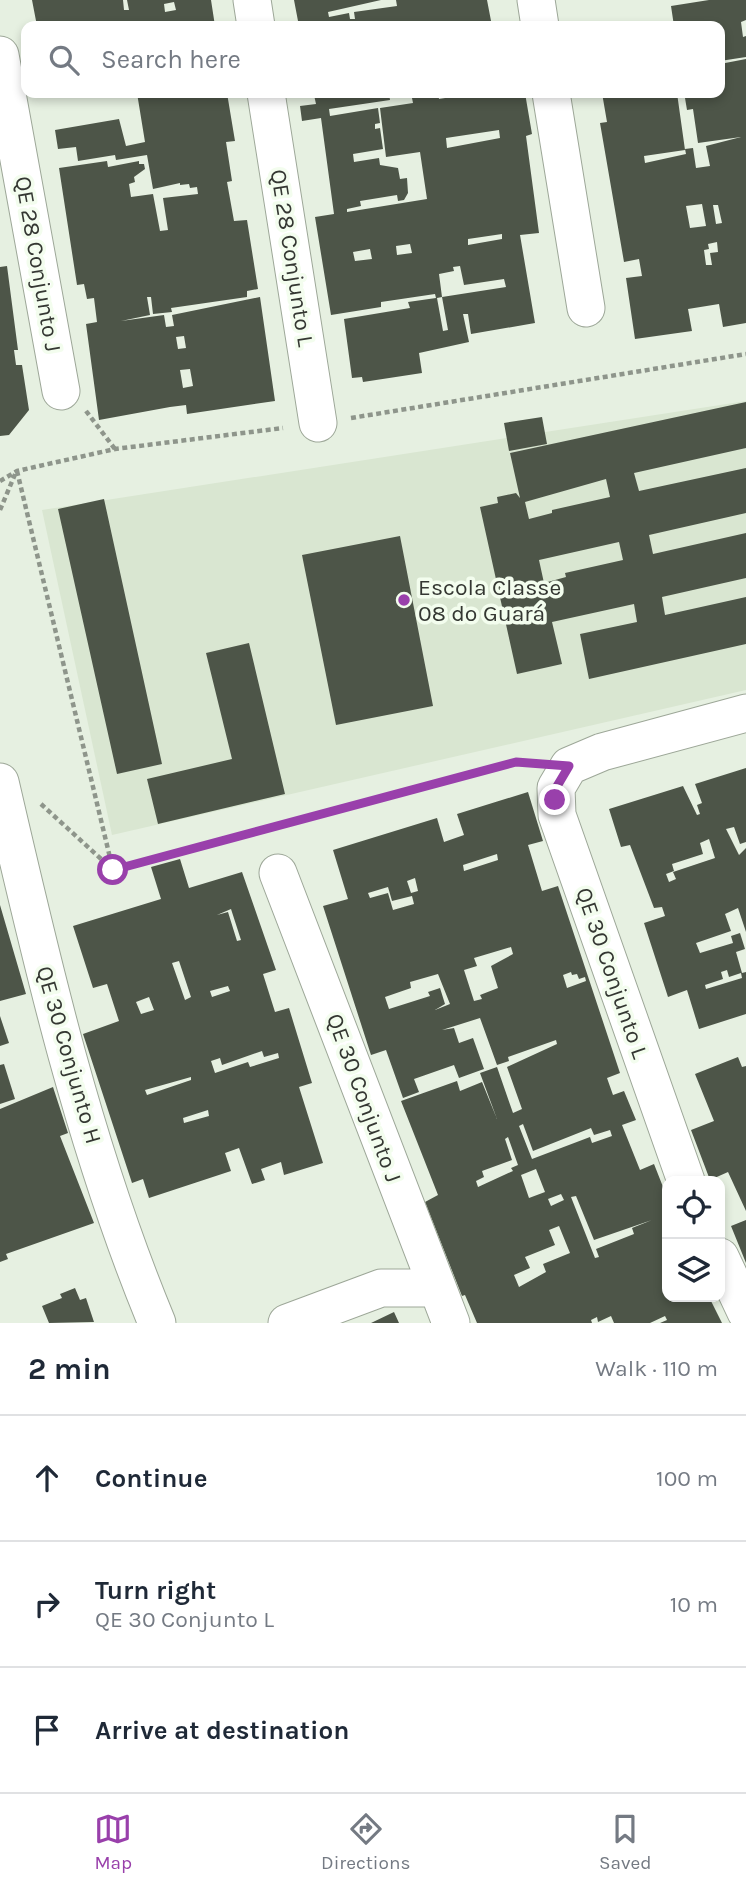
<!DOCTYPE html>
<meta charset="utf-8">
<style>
:root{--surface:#fff;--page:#f6f6f7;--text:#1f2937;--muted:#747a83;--line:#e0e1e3;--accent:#9940ab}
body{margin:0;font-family:Karla,sans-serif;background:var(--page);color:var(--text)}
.controls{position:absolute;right:21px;bottom:21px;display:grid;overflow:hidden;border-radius:14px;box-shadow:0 4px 10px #0003}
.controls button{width:63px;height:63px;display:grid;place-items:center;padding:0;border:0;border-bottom:2px solid var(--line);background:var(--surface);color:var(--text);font:35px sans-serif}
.stop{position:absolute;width:21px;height:21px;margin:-16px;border:5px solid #9940ab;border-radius:50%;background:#fff}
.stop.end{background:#9940ab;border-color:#fff;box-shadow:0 2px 7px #0008}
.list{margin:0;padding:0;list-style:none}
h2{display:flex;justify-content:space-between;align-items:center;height:91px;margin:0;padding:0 28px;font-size:30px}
h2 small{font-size:23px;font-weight:400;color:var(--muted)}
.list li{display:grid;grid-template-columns:46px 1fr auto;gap:21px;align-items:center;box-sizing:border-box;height:126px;padding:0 28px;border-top:2px solid var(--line)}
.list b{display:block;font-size:26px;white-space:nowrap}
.list p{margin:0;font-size:23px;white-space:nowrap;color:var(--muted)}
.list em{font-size:23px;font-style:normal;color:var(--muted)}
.icon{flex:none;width:38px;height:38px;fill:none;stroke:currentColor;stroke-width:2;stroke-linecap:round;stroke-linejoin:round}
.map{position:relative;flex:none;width:746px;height:1323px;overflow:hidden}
.search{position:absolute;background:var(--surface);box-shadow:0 4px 10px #0003;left:21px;right:21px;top:21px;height:77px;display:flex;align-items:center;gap:18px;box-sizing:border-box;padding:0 24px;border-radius:14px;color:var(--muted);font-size:26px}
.sheet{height:469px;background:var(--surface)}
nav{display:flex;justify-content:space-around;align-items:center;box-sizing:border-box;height:98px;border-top:2px solid var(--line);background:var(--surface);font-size:19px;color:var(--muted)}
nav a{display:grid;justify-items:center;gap:4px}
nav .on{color:var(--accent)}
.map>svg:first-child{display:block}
.built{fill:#d9e6d1}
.building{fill:#4d5548;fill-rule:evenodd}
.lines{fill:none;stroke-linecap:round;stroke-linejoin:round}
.street-casing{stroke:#9da798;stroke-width:39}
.path{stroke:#8e958b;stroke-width:4.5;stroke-dasharray:5 3.5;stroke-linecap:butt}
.street{stroke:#fff;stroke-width:37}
.route{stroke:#9940ab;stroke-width:9}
.poi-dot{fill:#9940ab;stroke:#f3fdee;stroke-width:2.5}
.labels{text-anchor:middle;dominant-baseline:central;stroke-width:7;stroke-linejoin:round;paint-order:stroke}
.street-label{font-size:23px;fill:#343732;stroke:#f3fdee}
.poi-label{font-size:23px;fill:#343732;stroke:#f3fdee;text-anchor:start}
</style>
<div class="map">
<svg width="746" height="1323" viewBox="0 0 746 1323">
<rect width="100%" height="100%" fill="#e6f0e1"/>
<!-- built -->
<path class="built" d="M746,401v289l-634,145 -70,-325z"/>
<!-- building -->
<path class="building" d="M32,0h91l1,10h5l-2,-10h84l4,26h-178zM174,2l2,8 -11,2 -1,-8z
M294,0h87l-53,12 1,5 20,-4 1,6h5l-1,-7 43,-6 -1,-6h91l5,26h-209v-3l15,-2z
M709,0h37v20l-5,2 2,15 3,-1v21l-26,4v-35h-46l-3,-20z
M746,59v264l-23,4 -4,-23 -31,5 4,22 -57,8 -9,-61 16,-2 -3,-17 -15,3 -24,-139 7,-1 -5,-29h75l8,57 -41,6 1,7 41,-9 -1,-5 8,-1 3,20 14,-2 -4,-20 35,-9 -43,6 -5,-34 -6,1 -2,-12 4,-1 -1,-4h32v-29zM702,204l4,22 -16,2 -4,-22zM713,205h5l4,18 -6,1zM717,242l1,10 -8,1 2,12h-6l-2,-15 5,-1 -1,-5z
M137,93h90l8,48 -9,1 6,39 -5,1 7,39 13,-1 11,69 -11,2v6l-76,11 1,4 -19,2 -2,-17h-4l3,18 -29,6 43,-6 2,12 8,-1 -2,-11 88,-18 15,104 -88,13 -1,-9 -16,2 -71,13 -13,-96 11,-2 -3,-24 -7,1 -3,-15 -7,1 -18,-117 48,-7 1,6 31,-6v3h5l1,5 -11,8 1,5 -6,2 2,13 22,-3 7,37 8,-1 -5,-32 35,-4 -1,-7 -7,1 -1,-4 -9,1v-2l-27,6 -6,-34 -31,5 -1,-5 -37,6 -2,-14 -18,2 -3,-19 64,-11 7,27 19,-4zM184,336l2,12 -8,1 -2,-12zM190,369l3,17 -10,2 -3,-18z
M298,93h91l1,7 -61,9 1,7 48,-8 2,15 -5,1v5l5,-1 3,21 -30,5 1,8 25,-4 1,7 18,3 2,11 7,-1 1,15 -4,7 -6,1 -1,-6 -37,6 1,5 -14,3v3l80,-13 -7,-47 -34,5 -6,-49 33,-5 -2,-10h27l1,6 37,-6h49l7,41 -6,2 13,97 -19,2 15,88 -64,11 -3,-20h-5l6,28 -50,11 3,20 -59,9 -1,-5 -10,1 -8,-59 66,-11 -2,-6 28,-4 -1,-4 -54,8v5l-50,8 -16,-98 19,-3 -13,-96 -19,3 -2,-15 16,-2 -2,-9 -16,3zM499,130l1,8 -53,10 -1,-10zM502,234v5l-34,6v-6zM410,244l2,9 -15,2 -1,-9zM370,249l2,10 -17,2 -2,-9zM460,266l4,19 40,-6 2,8 -64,10 6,33 -5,1 -6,-33 5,-1 -3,-23 15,-3 -1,-4z
M7,266l11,84h-4l2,15h6l7,45 -20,25 -9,1v-169z
M746,402v46l-112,25 5,18 107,-23v45l-97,22 4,19 93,-21v45l-84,19 3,18 81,-18v47l-157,35 -9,-45 57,-12 -3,-18 -82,18 10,42 -45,10 -37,-167 18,-4 -1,-6 19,-4 4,5 -10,-45zM606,479l4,18 -58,13v3l-23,6 -4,-17zM619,542l4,18 -58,13 1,4 -22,6 -5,-23z
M542,417l5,27 -38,7 -5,-28z
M104,499l58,265 -45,10 -59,-265z
M400,536l33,170 -97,19 -34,-170z
M249,643l36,151 -127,30 -11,-45 85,-20 -26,-106z
M746,768v74l-6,2 -6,-17 -8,2 13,26 7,-7v84l-8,-24 -13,6 6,17 -35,12 4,10 33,-10 -2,-7 9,-3 5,16 -9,3 6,21 4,-1v42l-47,15 -12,-39 -19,7 -24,-74 21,-7 -3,-9 -8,1 -24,-63 -9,2 -12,-38 74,-23 14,29 3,-1 -3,-9 5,-2 -7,-19zM709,839l6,19 -42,14 3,7 -7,3 -3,-8 8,-3 -2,-7 31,-10 -3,-11zM727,970l2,7 12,-4 1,5 -36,11 -1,-4 18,-6 -2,-7z
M528,792l15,49 -15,4 14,46 16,-5 62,187 -13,5 6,17 11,-4 12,29 -14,5 18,45 14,-6 13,33v100h42l13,26h-62l7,-3 -2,-4 -15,7h-36l-3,-7 -13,6 -1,-5 -6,3 1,3h-115l-12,-28 -3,1 -37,-94 13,-7 -37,-94 56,-20 3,10 22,-9 15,37 -17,-46 17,-6 16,46 9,-4 -15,-42 50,-23 -1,-4 -48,17 1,4 -12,4 -17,-47 -38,12 12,-2 5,15 14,-5 11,31 -25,9 -5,-13 -40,14 5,13 -16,6 -17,-48 -15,5 -48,-149 25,-7 -15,-49 104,-32 7,24 20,-7 -7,-21zM497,854l1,6 -34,11 -1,-6zM415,878l3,13 -7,2 -4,-12zM388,887l4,14 20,-5 2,8 -21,6 -5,-17 -18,5 -2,-5zM511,947l2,7 -22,12 7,22 -18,7 2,4 -8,2 -10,-31 13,-4 -3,-8zM571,972l1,3 5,-1 2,5 6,-2 1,4 -19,7 -4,-13zM438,974l12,30 -15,6 10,-6 -5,-16 -12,4 2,4 -41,13 -4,-12 26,-9 -1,-6zM523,1124l10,27 58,-23 3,7 16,-5 2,6 -20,7 -2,-6 -58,22 -13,-33zM508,1137l10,28 -7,3 2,3 -35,16 -2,-6 8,-4 -2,-6 30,-11 -7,-21zM536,1169l9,23 -16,6 -8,-23zM561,1194l3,6 -13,6 -3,-7zM576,1196l18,44 58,-20 -20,8 2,6 -38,15 3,8 -4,1 -24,-61zM559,1226l11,27 -27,11 3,8 -27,15 -5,-12 16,-7 -5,-11 30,-12 -6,-15z
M180,859l9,29 53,-16 34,98 -13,4 12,38 14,-4 23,75 -13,4 24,76 -39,12 -3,-13 -20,7 4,11 -13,4 -13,-36 -14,5 6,18 -82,27 -6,-19 -11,4 -49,-149 36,-13 -12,-37 -14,4 -20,-62 88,-27 -10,-32zM231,909l10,31 -4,1 -9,-29 -11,3zM179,961l12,36 -6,3 -13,-37zM228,986l2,5 -18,6 -2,-6zM149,997l5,13 -13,4 -5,-12zM262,1051l2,6 14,-4 1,5 -29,9 -2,-5 -33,11 -4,-12 9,-3 2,7zM191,1077v3l-44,15 -2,-5zM208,1110l1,6 -25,7 -1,-5z
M0,905l26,89 -26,7z
M0,1016l9,27 -9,3z
M738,1057l4,10 4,-1v145l-18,-39 -18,8 -19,-50 23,-9 -19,-47z
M4,1064l11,35 -15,5v-39z
M53,1087l15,46 -8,3 34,87 -88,31 2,5 -8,3v-153z
M746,1220v43l-15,-37z
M75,1288l5,12 6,-2 8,24 -45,1 -7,-17 20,-8 -2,-4z
M394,1312l5,11h-28z"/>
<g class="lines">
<!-- street casing -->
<g class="street-casing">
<path id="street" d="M252,0l4,26
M536,0l4,26
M0,55l61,336
M266,93l52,330
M551,93l35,215
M0,782c42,182 85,368 157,541
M278,873l173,450
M686,1181l-129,-366 -1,-27 13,-22 33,-14 144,-39
M720,1257l26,55
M287,1323l94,-35h55"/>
</g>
<!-- path -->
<path class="path" d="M86,411l29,38
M351,418l395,-64
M17,471l96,399
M0,481l17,-10 98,-22 168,-21
M0,510l16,-38
M41,804l71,65
M113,870l403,-108 16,1"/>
<!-- street -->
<use href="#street" class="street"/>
</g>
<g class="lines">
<!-- route -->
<path class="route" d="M113,870l403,-108 53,4 -13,22 -1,12"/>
</g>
<!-- markers -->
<circle class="poi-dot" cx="404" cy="600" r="7"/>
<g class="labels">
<!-- street labels -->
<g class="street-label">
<text transform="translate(292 258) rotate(81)">QE 28 Conjunto L</text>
<text transform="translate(38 264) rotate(80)">QE 28 Conjunto J</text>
<text transform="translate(612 973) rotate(71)">QE 30 Conjunto L</text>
<text transform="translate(69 1055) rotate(74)">QE 30 Conjunto H</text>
<text transform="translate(364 1098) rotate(70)">QE 30 Conjunto J</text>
</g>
<!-- poi labels -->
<g class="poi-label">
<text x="418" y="587">Escola Classe<tspan x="418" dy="26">08 do Guará</tspan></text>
</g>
</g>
</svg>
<div class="controls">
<button><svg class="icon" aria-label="locate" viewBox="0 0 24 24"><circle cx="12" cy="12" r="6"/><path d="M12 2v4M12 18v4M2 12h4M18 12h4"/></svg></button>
<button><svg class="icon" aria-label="layers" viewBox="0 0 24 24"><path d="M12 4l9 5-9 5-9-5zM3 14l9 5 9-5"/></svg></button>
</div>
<div class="stop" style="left:113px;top:870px"></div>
<div class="stop end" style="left:555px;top:800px"></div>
<div class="search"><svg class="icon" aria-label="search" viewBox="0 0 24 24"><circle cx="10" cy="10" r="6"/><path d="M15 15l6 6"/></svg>Search here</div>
</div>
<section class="sheet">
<h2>2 min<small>Walk · 110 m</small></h2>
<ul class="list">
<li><svg class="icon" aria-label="ahead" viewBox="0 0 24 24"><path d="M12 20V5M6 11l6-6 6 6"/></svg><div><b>Continue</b></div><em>100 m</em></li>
<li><svg class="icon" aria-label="right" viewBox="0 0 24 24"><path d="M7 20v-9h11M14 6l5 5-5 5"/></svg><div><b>Turn right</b><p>QE 30 Conjunto L</p></div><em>10 m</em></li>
<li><svg class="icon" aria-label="arrive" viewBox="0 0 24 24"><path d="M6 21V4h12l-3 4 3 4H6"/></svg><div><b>Arrive at destination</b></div></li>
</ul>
</section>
<nav>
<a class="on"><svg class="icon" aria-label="map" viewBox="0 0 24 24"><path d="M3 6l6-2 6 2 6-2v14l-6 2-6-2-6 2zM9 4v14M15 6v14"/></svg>Map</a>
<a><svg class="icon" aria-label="directions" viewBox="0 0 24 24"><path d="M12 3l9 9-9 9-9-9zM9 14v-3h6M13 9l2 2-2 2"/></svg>Directions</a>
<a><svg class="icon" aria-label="saved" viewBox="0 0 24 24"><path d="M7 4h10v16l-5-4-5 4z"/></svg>Saved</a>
</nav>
